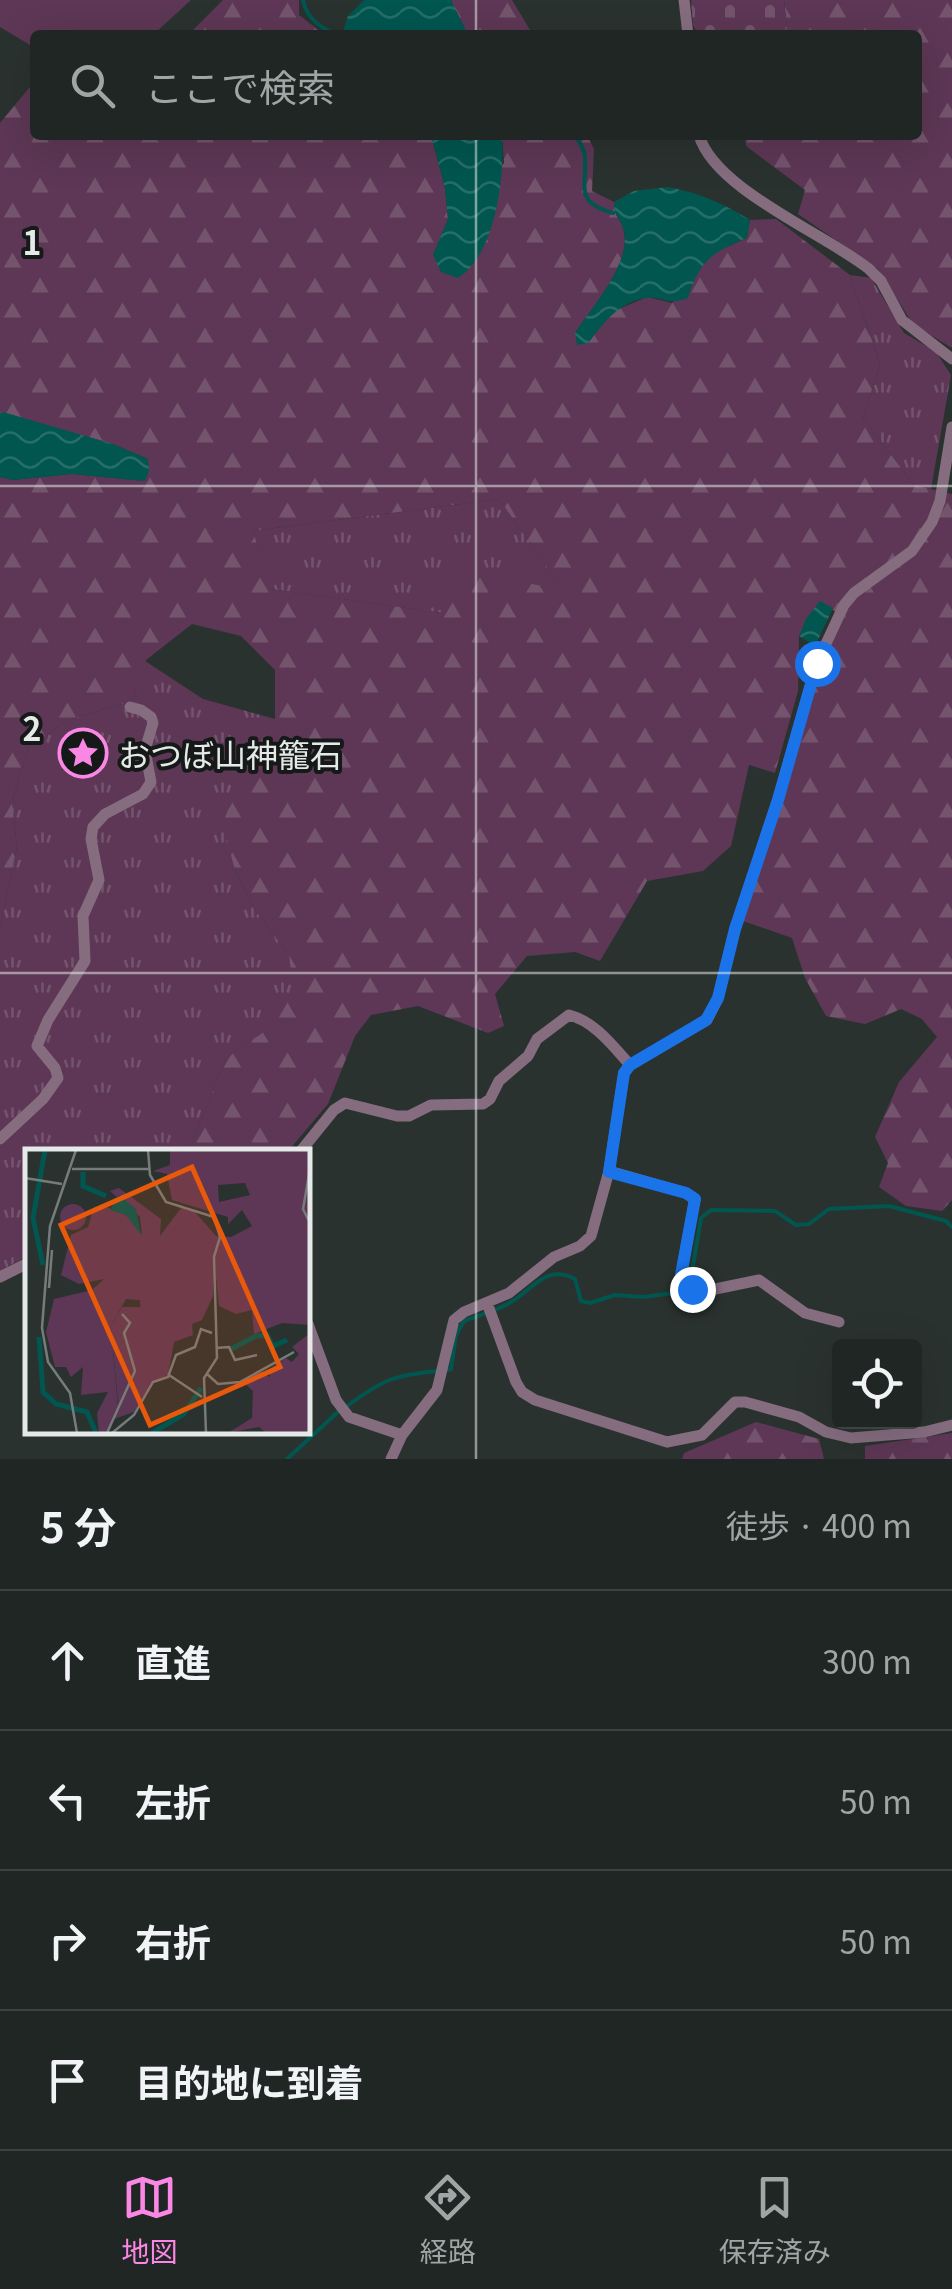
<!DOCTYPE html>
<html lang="ja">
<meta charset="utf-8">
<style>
:root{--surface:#202624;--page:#282e2c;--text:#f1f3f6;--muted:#a2a5a6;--line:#3d4341;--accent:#fb87e5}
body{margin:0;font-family:Georgia,"Noto Sans JP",serif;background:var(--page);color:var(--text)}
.controls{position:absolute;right:30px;bottom:30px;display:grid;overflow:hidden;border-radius:10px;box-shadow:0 10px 40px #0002}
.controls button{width:90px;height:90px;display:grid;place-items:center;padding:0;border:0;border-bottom:2px solid var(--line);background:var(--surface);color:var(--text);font:50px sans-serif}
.stop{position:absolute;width:30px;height:30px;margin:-22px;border:8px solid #1a73e8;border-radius:50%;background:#fff}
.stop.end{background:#1a73e8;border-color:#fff;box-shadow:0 2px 10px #0008}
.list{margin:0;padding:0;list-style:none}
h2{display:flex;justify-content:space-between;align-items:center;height:130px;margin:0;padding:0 40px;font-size:42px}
h2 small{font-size:32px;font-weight:400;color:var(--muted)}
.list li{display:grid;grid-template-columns:65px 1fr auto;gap:30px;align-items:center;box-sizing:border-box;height:140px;padding:0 40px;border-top:2px solid var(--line)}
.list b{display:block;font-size:38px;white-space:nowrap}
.list em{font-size:32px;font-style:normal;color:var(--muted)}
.icon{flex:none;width:55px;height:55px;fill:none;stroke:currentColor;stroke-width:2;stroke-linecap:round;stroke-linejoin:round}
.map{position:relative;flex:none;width:952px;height:1459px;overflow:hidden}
.search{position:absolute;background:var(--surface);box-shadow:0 10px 40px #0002;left:30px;right:30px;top:30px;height:110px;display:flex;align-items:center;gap:25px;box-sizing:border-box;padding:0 35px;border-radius:10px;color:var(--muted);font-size:38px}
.sheet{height:690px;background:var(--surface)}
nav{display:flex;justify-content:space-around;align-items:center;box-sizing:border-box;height:140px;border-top:2px solid var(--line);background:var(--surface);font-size:28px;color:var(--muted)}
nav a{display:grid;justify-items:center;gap:5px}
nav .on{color:var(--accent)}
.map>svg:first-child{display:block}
.grass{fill:url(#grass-tufts)}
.forest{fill:url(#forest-firs);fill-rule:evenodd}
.cemetery{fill:url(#cemetery-stones)}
.green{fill:#5d3755}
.water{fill:url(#water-waves)}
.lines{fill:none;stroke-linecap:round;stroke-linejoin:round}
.stream{stroke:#01564f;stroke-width:4}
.minor{stroke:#856d7f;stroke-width:11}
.route{stroke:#1a73e8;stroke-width:12}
.grid{fill:none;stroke:#e5eae9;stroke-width:2.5;stroke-opacity:0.55}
.labels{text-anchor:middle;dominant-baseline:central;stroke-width:8;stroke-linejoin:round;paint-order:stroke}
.poi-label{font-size:32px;fill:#e5eae9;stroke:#151918;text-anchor:start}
.inset-river{fill:none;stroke:#01564f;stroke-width:5}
.inset-road{fill:none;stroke:#757c7a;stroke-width:2.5}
.view{fill:#e8590c;fill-opacity:0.15;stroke:#e8590c;stroke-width:5}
.inset-edge{fill:none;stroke:#e5eae9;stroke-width:5}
.grid-label{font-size:32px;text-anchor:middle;font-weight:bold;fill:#e5eae9;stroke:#151918;stroke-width:8;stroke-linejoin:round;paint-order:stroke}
</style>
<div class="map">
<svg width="952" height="1459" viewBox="0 0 952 1459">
<defs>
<pattern id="grass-tufts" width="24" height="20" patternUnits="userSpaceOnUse" patternTransform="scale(2.5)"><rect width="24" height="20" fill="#5d3755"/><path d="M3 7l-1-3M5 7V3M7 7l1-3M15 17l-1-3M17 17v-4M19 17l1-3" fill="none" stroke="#74546d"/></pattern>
<pattern id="forest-firs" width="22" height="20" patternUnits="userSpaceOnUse" patternTransform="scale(2.5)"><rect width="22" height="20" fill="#5d3755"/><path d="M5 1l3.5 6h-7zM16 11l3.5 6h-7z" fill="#74546d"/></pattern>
<pattern id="cemetery-stones" width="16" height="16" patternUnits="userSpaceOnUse" patternTransform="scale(2.5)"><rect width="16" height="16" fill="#5d3755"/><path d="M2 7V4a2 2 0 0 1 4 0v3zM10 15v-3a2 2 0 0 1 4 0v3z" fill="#74546d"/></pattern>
<pattern id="water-waves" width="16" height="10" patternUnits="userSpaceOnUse" patternTransform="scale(2.5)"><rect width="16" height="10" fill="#01564f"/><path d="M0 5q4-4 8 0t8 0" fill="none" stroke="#266e68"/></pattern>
</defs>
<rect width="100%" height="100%" fill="#2a3230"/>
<!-- grass -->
<path class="grass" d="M850,275l21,3 33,55 32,19 15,23 -20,114 -17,-4 -51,-67 17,-54z
M499,499l65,92 -121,22 -173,-24 -17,-58z
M145,661l58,38 72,20 -34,55 -7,93 18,39 37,49 5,34 -18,35 -51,35 -34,87 1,5 -164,1 -1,104 -27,15v-344l17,-80 -5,-46 16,-52 39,-29 66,-19z"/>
<!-- forest -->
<path class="forest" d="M223,0h76v15l26,20h-137z
M451,0h61l21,35h-65z
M784,0h168v348l-39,-24 -35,-55 -80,-55 7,-24 -59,-44 -1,-11h172v-100h-135l5,-7z
M34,82l1,53h396l14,53 3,31 -15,36 71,-92 -2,-28h85l7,14 -2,42 22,11c-1,15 8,17 10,30 7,31 -32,76 -49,101l13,10 24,-31 35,-15 25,6 41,-50 34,-15 3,-18 26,-1 74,56 30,89 -17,54 51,67 38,9v706l-10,11 -36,-5 -27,-19 9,-24 -13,-26 24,-55 38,-45 -15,-18 -21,-10 -36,15 -39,-8 -21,-38 -13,-40 -49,-17 63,-215 37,-89 -22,-15 -22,34 -1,55 -23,82 -26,-8 -18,81 -28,25 -56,10 -47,80 -25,-9 -48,4 -32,38 9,32 -16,7 -70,-27 -47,9 -16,21 -27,68 -40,47h-96l-1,-5 34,-87 50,-35 18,-35 -4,-34 -37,-49 -18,-39 -11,-44 18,-49 34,-56v-48l-34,-34 -49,-12 -46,36 -13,41 -66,19 -39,29 -16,52 5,46 -17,80v-450l13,3 59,-6 72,7 4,-22 -35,-15 -113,-31v-290zM499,499l64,91 -104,-20 -16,43 -172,-24 -18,-58z
M756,1422l63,17 5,20h-142l2,-6z
M952,1433v26h-87v-13z"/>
<!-- cemetery -->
<path class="cemetery" d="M691,0h93l3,28 -5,7h-84l-5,-10z"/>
<!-- green -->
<path class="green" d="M0,0h191l-38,35h-118v13l-35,-21z"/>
<!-- water -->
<path class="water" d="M364,0h87l17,35h-126l6,-19z
M431,135h71c3,41 -6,119 -44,143l-17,-6 -8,-17 15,-36 -3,-31z
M668,187c31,6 55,16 82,33l-3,18c-36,15 -47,22 -59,60 -22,8 -25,-2 -41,0 -28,3 -44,26 -59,45l-11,2 -2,-12c16,-25 56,-69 49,-101 -2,-13 -11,-15 -10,-30l20,-11z
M3,412l110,32 35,15 1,12 -4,10 -73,-7 -59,6 -13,-3v-64z
M820,601l13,7 -18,38 -16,-10 7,-17z"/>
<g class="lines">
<!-- stream -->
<path class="stream" d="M303,0c4,19 16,26 33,35
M575,135c4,7 10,14 10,22 2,31 -11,45 28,56
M447,1370l4,-1 5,-34 8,-14c15,-6 33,-10 47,-19 23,-14 35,-38 64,-23l6,22 9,2 25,-8 28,2 39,-5 9,-14 10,-60 10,-8 64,1 21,14 13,-1 20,-15 60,-3 57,15 6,6
M347,1406c36,-26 46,-31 91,-35
M287,1459l52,-48"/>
<!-- minor -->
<path class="minor" d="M684,0l4,35
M699,135c15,54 126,99 170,134l12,12 21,39 50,39
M0,1139l43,-40 15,-21 -3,-10 -18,-22 11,-26 37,-59 -2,-45 16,-36 -8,-41 2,-12 12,-13 38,-20 8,-12 -6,-32 8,-27 -2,-6 -10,-7 -11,-3
M300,1152l34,-42 11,-7 52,13h12l22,-11 52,-1 7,-5 9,-18 29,-25 9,-17 32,-24c25,6 44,31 61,50
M609,1171l77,22 9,6 -14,76 15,18 63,-13 46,33 34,9
M0,1277l28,-14
M487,1303l29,79 6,10 13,8 132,42 35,-7 33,-33h10l54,15 27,15 25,6 73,-6 28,-7
M308,1324l28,76 13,17 53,18
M391,1459l11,-24 35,-45 17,-70 10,-8 45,-19 45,-36 26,-11 11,-10 18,-65 15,-98 6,-8 77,-45 11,-22 17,-69 43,-130 39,-136 27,-58 10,-12 58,-42 20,-29 8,-21 12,-74"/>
</g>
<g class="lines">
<!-- route -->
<path class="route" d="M692,1289l-11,-14 14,-76 -9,-6 -77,-21 15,-99 6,-8 76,-45 12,-22 17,-69 43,-129 39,-137"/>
</g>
<!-- grid -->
<path class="grid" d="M476,0v35M476,135v1324M0,486h952M0,973h952"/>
<!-- icons -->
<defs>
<g id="sight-ring" transform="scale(2.5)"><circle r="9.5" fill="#151918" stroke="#fb87e5" stroke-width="1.5"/><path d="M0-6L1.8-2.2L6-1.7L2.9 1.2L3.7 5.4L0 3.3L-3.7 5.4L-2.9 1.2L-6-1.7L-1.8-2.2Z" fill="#fb87e5"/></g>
</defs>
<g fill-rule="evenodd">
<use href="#sight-ring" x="83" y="753"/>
</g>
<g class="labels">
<!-- poi labels -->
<g class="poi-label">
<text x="118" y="753">おつぼ山神籠石</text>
</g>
</g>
<!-- overview -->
<g transform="translate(25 1149)">
<rect width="285" height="285" fill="#2a3230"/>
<path d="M97,158h21l-1,10 20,26 3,35 -12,3 -19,31 -23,8 7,-17 -7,-77z" fill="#5d3755"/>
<path d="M145,1h140v175l-28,-2 -28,11 -2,-24 -16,4 -17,-8 -5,-47 -1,37 -11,24 -10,4 1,11 -19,7 -6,33 -7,2 1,-34 -20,-19 -2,-24 -14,-1 -15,27 7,82 -12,25h-7l-2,-20 11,-21 -27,3 2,-28 -12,10 -5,-10h-11l-9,-35 8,-33 38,-9 12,-11 -25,5 -18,-9 10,-40 17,-8 6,-20 7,-2 25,10 16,19 -2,-17 -30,-26 9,-3 42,31 -1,17 21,-28 13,3 22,25 15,1 21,-11 -10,-16 -14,14v-7l-56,-17 -5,-26 -14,-3 17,-6zM220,34l5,12 -31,7 -1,-17zM285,184v100h-44l-7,-6 -31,6 24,-15 1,-27 -10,-9 18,-10 9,5 -2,-7 18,-12 6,4 7,-8 -7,-7z" fill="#5d3755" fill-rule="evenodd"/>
<path d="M35 68a13 13 0 1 1 26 0a13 13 0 1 1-26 0Z" fill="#5d3755"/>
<path d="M94,46l17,14 5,26 -15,-20 -16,-5z" fill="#01564f"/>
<path class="inset-river" d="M58,23v14l23,10M18,116l-10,-47 12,-68M14,188l4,55 13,12 31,8 9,21M206,200l25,-13 11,-1 6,11 14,-6M127,284l32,-19 17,-26"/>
<path class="inset-road" d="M51,1l-26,76 -8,102 6,34 22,31 7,40M123,1l2,25 16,27 48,15 6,20 -6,20 3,101 -13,20 2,55M47,20h77M285,20l-7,40 7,14M0,29l37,6M24,139l3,-38M191,199l13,-1 6,13 22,-5M182,225l11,10 22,-2 54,-30M144,226l33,22M82,284l28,-62 -11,-38 6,-10 -8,-9M87,284l22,-18 19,-33 15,-5 8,-22 19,-8 6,-18 11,4"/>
<path class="view" d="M167,18l88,200 -130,58 -89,-200z"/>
<rect width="285" height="285" class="inset-edge"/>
</g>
<g class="grid-label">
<text x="32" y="255">1</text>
<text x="32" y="741">2</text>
</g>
</svg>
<div class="controls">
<button><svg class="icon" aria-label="locate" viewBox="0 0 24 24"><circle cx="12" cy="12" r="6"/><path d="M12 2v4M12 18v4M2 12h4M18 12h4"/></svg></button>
</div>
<div class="stop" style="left:817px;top:663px"></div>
<div class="stop end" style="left:692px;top:1289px"></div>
<div class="search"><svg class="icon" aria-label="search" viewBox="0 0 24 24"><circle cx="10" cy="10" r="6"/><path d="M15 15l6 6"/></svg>ここで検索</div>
</div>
<section class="sheet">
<h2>5 分<small>徒歩 · 400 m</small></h2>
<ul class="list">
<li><svg class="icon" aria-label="ahead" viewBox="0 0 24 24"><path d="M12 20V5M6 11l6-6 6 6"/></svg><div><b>直進</b></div><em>300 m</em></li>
<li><svg class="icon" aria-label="left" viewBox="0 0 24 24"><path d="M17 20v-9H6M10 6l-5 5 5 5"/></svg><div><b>左折</b></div><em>50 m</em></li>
<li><svg class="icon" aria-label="right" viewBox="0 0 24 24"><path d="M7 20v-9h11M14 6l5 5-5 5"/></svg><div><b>右折</b></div><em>50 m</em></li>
<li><svg class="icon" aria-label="arrive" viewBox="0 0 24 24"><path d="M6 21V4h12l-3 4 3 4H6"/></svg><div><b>目的地に到着</b></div></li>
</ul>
</section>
<nav>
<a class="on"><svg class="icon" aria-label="map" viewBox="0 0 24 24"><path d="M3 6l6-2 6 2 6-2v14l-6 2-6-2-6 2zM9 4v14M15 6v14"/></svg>地図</a>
<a><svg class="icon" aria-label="directions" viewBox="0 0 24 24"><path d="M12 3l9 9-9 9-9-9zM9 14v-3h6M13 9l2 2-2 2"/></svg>経路</a>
<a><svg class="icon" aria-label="saved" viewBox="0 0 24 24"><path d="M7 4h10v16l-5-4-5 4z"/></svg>保存済み</a>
</nav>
